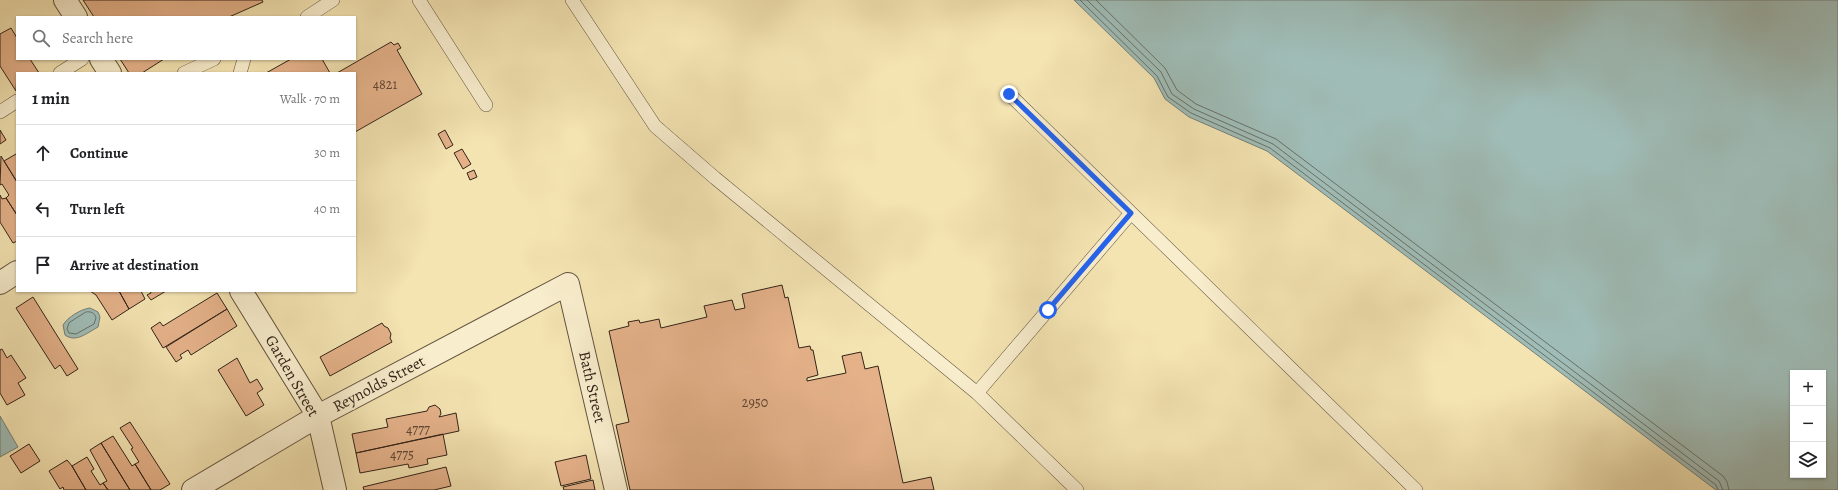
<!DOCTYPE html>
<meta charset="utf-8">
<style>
:root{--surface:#fff;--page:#f2f2f2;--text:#202124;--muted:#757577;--line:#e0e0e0}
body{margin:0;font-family:Alegreya,serif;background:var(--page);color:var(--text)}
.controls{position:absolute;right:12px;bottom:12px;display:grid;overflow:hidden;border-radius:0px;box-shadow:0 1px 3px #0004}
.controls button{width:36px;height:36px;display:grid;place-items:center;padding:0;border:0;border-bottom:1px solid var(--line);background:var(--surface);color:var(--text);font:20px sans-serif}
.stop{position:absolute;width:12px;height:12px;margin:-9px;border:3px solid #2563eb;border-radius:50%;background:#fff}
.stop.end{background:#2563eb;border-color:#fff;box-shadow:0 1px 4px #0008}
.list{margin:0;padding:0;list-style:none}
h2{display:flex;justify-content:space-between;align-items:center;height:52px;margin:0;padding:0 16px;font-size:17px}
h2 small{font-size:13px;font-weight:400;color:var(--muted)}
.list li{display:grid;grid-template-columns:26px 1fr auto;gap:12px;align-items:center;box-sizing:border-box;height:56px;padding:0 16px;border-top:1px solid var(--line)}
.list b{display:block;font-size:15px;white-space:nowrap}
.list em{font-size:13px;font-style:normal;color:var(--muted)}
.icon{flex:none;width:22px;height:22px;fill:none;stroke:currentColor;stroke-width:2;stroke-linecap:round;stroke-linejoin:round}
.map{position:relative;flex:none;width:1838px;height:490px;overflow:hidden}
.search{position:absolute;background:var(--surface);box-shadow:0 1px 3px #0004;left:16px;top:16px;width:340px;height:44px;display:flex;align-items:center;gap:10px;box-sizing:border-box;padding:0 14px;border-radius:0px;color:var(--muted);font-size:15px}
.panel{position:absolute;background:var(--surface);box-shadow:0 1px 3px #0004;left:16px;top:72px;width:340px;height:220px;border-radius:0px}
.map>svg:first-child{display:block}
.water{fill:#9fbcb6;stroke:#747f77;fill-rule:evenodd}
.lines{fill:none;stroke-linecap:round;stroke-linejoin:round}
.shore{stroke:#697067;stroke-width:1}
.building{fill:#e4b189;stroke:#332318}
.service-casing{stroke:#63533e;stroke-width:14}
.minor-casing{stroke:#63533e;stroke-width:24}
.service{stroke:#f8edcd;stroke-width:13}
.minor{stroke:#f8edcd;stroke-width:22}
.route{stroke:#2563eb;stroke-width:5}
.labels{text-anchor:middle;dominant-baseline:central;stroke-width:4;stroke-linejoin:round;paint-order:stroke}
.number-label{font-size:14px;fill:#5f4634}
.street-label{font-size:16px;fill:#332318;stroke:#f8edcd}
</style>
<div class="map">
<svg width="1838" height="490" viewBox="0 0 1838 490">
<rect width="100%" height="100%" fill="#f4e4b2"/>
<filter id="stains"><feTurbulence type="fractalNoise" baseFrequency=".005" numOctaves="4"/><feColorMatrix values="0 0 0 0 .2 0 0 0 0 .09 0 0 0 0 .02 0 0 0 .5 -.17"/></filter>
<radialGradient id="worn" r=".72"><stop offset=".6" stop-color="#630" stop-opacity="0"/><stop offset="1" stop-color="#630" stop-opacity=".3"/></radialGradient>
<!-- water -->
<path class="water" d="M1074,0h764v490h-122l-449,-339 -78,-34 -24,-18 -11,-21zM1793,373h30v102h-30z
M90,308l8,4 2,5 -2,10c-11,6 -22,16 -33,8l-2,-10c5,-8 18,-16 27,-17z
M0,416l18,31 -18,10z"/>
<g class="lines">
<!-- shore -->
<path class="shore" d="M1080,0l77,76 11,21 23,16 79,35 446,337 2,5
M1087,0l74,72 11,22 22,15 79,35 446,337 4,9
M1096,0l69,68 12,22 19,14 80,35 447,337 4,6 2,8
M86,312c5,-1 9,1 10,6l-2,6 -18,10 -7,-1 -2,-4 2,-6z"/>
</g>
<!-- building -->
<path class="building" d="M83,0h179l1,2 -34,15h-135z
M11,28l6,10v21h13l9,14h-22l-1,18 -16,-25v-32z
M391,42l3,3 4,-2 3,5 -4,2 25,44 -67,38v-59h-18z
M120,59h44l-22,14h-13z
M291,59h31l8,14h-64z
M0,130l6,10 -6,4z
M445,130l8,15 -7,4 -8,-15z
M462,149l9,15 -8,5 -9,-16z
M16,154l1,1v27l-13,-21z
M1,156l16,26v33l-11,-17 3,-3 -7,-11 -2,1z
M474,170l3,7 -7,3 -3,-7z
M0,195l2,4 4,-1 11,17v26l-4,2 -13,-21z
M782,285l3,13 3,-1 11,51 11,-2 1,4h2l5,25 -11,3v3l39,-8 -4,-17 19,-4 4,17 13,-3 25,117 28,-6 3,13h-304l-14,-65 13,-3 -20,-91 20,-5 -1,-4 11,-2 1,3 19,-4 2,9 46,-11 -3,-11 28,-6 3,10 10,-2 -3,-14z
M90,291h29l10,18 -17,11 -16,-25z
M119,291h22l4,8 -16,10z
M150,291h16l-15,9 -4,-5 4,-2z
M217,293l10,16 -64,39 -12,-20 9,-6 3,4z
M33,297l45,72 -11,7 -7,-11 -5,4 -39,-61z
M227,309l10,17 -46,29 -3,-5 -8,5 2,3 -6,4 -10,-15z
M382,323l2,3 4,2 3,6 -1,4 2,4 -62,34 -10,-19z
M2,349l5,9 4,-3 15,23 -8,5 7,12 -18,10 -7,-12v-43z
M237,358l13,25 7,-4 6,10 -6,4 7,12 -18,11 -28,-46z
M435,405l5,4 1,5 -2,3 17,-4 3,18 -103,22 -4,-19 36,-7 -2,-8 41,-8 2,-4z
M130,422l40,62 -10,6h-9l-16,-26 4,-2 -8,-13 2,-1 -13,-20z
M443,434l4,21 -20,4 1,5 -19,4 -1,-4 -48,9 -4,-20z
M113,436l19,30 3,-2 16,26h-21l-29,-47z
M101,443l29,47h-22l-5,-7 4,-2 -17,-31z
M29,444l11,17 -19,12 -11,-17z
M586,455l5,24 -30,7 -6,-24z
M87,457l7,12 -3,2 9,14 3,-2 5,7h-22l-14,-24z
M67,460l5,6 14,24h-22l-1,-3 -3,2 -11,-18z
M446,467l5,19 -17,4h-70l-1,-3z
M593,480l2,10h-31l-1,-3z"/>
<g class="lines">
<!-- service casing -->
<g class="service-casing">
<path id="service" d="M419,0l67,105
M572,0l83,126 60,52 262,215 100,97
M307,17l26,-17
M60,73l22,-14
M184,73l30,-14
M240,73l4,-14
M1009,94l407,396
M0,112l17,-11
M977,393l154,-180"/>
</g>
<!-- minor casing -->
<g class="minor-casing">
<path id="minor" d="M65,0l11,17
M101,59l9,14
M0,283l17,-11
M241,291l77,125 17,74
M193,490l125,-74 250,-132 48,206"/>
</g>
<!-- service -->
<use href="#service" class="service"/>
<!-- minor -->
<use href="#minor" class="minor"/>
</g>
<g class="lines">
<!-- route -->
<path class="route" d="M1009,94l122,119 -83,97"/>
</g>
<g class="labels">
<!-- number labels -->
<g class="number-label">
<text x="385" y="84">4821</text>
<text x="755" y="402">2950</text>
<text x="418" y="429">4777</text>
<text x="402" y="454">4775</text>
</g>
<!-- street labels -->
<g class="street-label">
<text transform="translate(292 376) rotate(60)">Garden Street</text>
<text transform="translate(379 384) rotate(-28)">Reynolds Street</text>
<text transform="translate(592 387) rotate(77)">Bath Street</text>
</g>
</g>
<rect width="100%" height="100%" filter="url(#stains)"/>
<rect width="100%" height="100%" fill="url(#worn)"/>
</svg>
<div class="controls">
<button>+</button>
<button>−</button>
<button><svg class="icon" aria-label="layers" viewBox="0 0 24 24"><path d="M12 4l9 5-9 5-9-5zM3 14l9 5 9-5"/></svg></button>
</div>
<div class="stop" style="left:1048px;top:310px"></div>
<div class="stop end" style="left:1009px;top:94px"></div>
<div class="search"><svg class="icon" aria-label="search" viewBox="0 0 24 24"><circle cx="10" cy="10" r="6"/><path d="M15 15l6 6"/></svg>Search here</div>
<section class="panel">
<h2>1 min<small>Walk · 70 m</small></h2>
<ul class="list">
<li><svg class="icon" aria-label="ahead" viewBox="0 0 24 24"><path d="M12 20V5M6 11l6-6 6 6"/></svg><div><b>Continue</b></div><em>30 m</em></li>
<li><svg class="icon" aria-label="left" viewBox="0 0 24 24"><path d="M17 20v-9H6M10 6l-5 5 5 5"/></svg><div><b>Turn left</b></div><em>40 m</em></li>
<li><svg class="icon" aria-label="arrive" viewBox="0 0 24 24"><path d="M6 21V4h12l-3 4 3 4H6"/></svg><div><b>Arrive at destination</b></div></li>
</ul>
</section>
</div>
